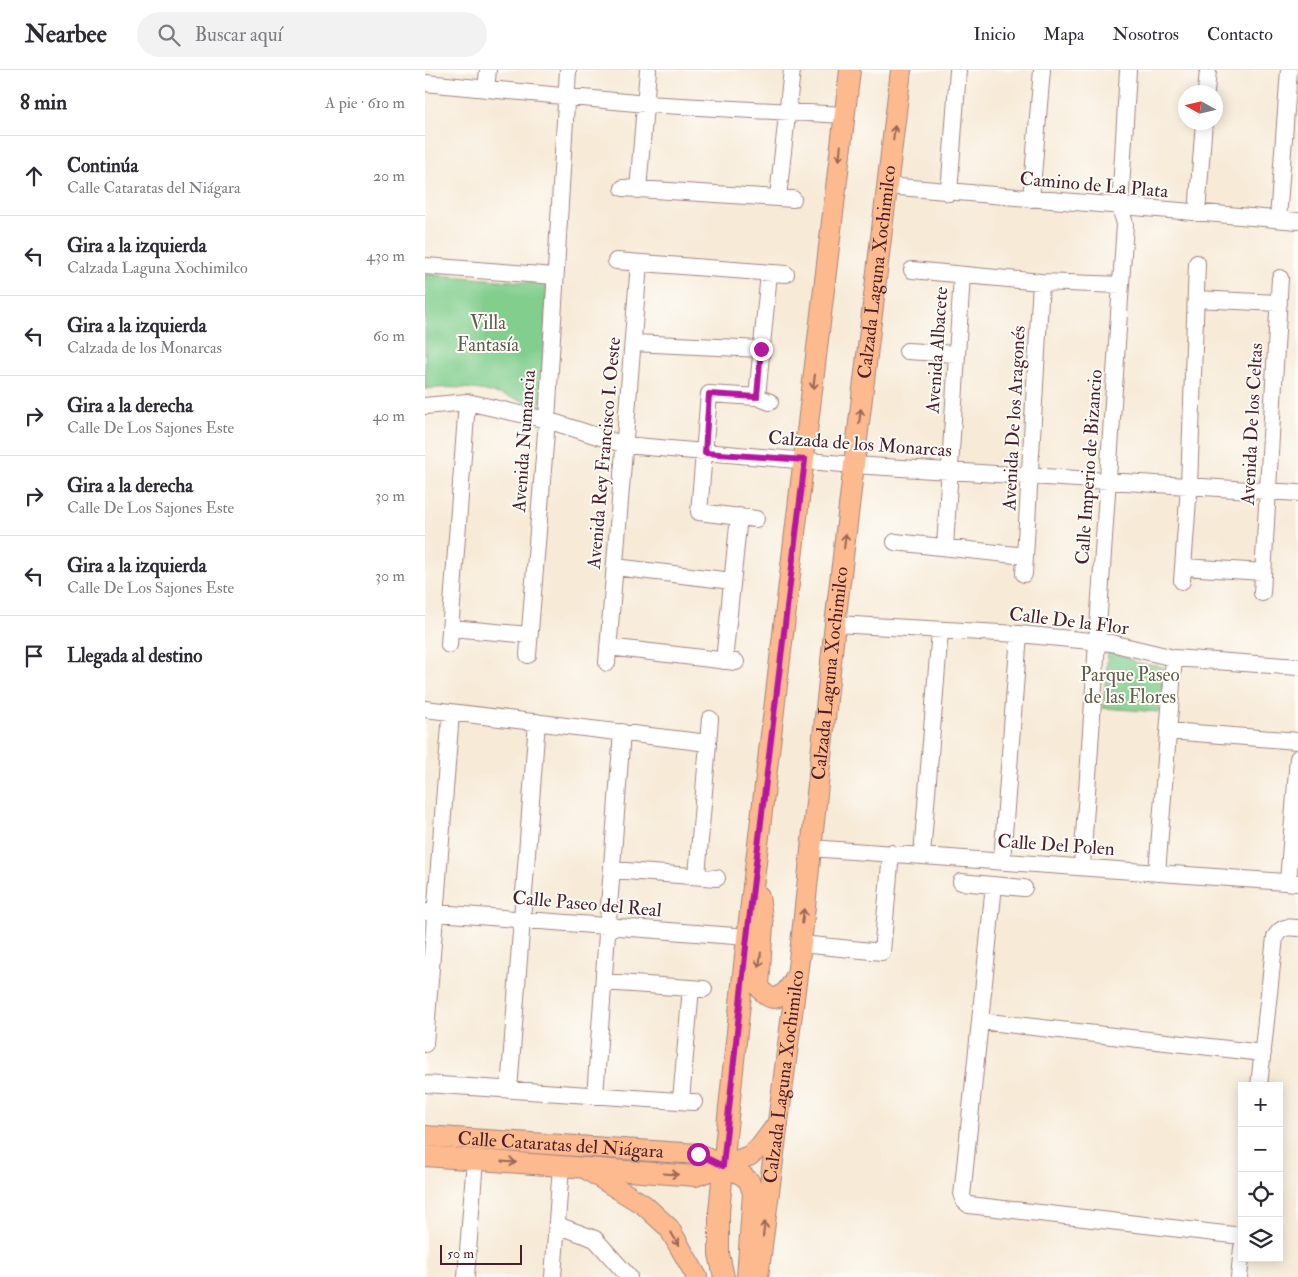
<!DOCTYPE html>
<html lang="es">
<meta charset="utf-8">
<style>
:root{--surface:#fff;--page:#f2f2f3;--text:#2b2b33;--muted:#7c7c81;--line:#e1e1e2}
body{margin:0;font-family:"IM FELL Double Pica",serif;background:var(--page);color:var(--text)}
.controls{position:absolute;right:15px;bottom:15px;display:grid;overflow:hidden;border-radius:0px;box-shadow:0 2px 12px #0003}
.controls button{width:45px;height:45px;display:grid;place-items:center;padding:0;border:0;border-bottom:1px solid var(--line);background:var(--surface);color:var(--text);font:25px sans-serif}
.compass{position:absolute;left:753px;top:15px;width:45px;height:45px;border-radius:50%;background:var(--surface);box-shadow:0 2px 12px #0003;rotate:278deg}
.scale{position:absolute;left:15px;bottom:12px;width:82px;box-sizing:border-box;padding-left:5px;border:2px solid #4a1f2b;border-top:0;font-size:14px;line-height:18px;white-space:nowrap;color:#4a1f2b;-webkit-text-stroke:4px #fdfcf7;paint-order:stroke}
.stop{position:absolute;width:15px;height:15px;margin:-11px;border:4px solid #b5179e;border-radius:50%;background:#fff}
.stop.end{background:#b5179e;border-color:#fff;box-shadow:0 1px 5px #0008}
.list{margin:0;padding:0;list-style:none}
h2{display:flex;justify-content:space-between;align-items:center;height:65px;margin:0;padding:0 20px;font-size:21px}
h2 small{font-size:16px;font-weight:400;color:var(--muted)}
.list li{display:grid;grid-template-columns:32px 1fr auto;gap:15px;align-items:center;box-sizing:border-box;height:80px;padding:0 20px;border-top:1px solid var(--line)}
.list b{display:block;font-size:19px;white-space:nowrap}
.list p{margin:0;font-size:16px;white-space:nowrap;color:var(--muted)}
.list em{font-size:16px;font-style:normal;color:var(--muted)}
.icon{flex:none;width:28px;height:28px;fill:none;stroke:currentColor;stroke-width:2;stroke-linecap:round;stroke-linejoin:round}
.map{position:relative;flex:none;width:873px;height:1207px;overflow:hidden}
header{display:flex;align-items:center;gap:30px;box-sizing:border-box;height:70px;padding:0 25px;background:var(--surface);border-bottom:1px solid var(--line)}
header strong{font-size:24px}
nav{display:flex;gap:28px;margin-inline-start:auto;font-size:18px}
.search{width:350px;height:45px;background:var(--page);display:flex;align-items:center;gap:12px;box-sizing:border-box;padding:0 18px;border-radius:28px;color:var(--muted);font-size:19px}
main{display:flex}
aside{flex:1;background:var(--surface)}
.map>svg:first-child{display:block}
.green{fill:#81ce8d;stroke:#66765c}
.lines{fill:none;stroke-linecap:round;stroke-linejoin:round}
.minor-casing{stroke:#a08481;stroke-width:18}
.major-casing{stroke:#a08481;stroke-width:22}
.minor{stroke:#fff;stroke-width:16}
.major{stroke:#fcba8e;stroke-width:20}
.oneway{stroke:#9a6558}
.route{stroke:#b5179e;stroke-width:6}
.labels{text-anchor:middle;dominant-baseline:central;stroke-width:4;stroke-linejoin:round;paint-order:stroke}
.street-label{font-size:19px;fill:#4a1f2b;stroke:#fdfcf7}
.park-label{font-size:19px;fill:#5d5c4d;stroke:#fdfcf7}
</style>
<header>
<strong>Nearbee</strong>
<div class="search"><svg class="icon" aria-label="search" viewBox="0 0 24 24"><circle cx="10" cy="10" r="6"/><path d="M15 15l6 6"/></svg>Buscar aquí</div>
<nav><a>Inicio</a><a>Mapa</a><a>Nosotros</a><a>Contacto</a></nav>
</header>
<main>
<aside>
<h2>8 min<small>A pie · 610 m</small></h2>
<ul class="list">
<li><svg class="icon" aria-label="ahead" viewBox="0 0 24 24"><path d="M12 20V5M6 11l6-6 6 6"/></svg><div><b>Continúa</b><p>Calle Cataratas del Niágara</p></div><em>20 m</em></li>
<li><svg class="icon" aria-label="left" viewBox="0 0 24 24"><path d="M17 20v-9H6M10 6l-5 5 5 5"/></svg><div><b>Gira a la izquierda</b><p>Calzada Laguna Xochimilco</p></div><em>430 m</em></li>
<li><svg class="icon" aria-label="left" viewBox="0 0 24 24"><path d="M17 20v-9H6M10 6l-5 5 5 5"/></svg><div><b>Gira a la izquierda</b><p>Calzada de los Monarcas</p></div><em>60 m</em></li>
<li><svg class="icon" aria-label="right" viewBox="0 0 24 24"><path d="M7 20v-9h11M14 6l5 5-5 5"/></svg><div><b>Gira a la derecha</b><p>Calle De Los Sajones Este</p></div><em>40 m</em></li>
<li><svg class="icon" aria-label="right" viewBox="0 0 24 24"><path d="M7 20v-9h11M14 6l5 5-5 5"/></svg><div><b>Gira a la derecha</b><p>Calle De Los Sajones Este</p></div><em>30 m</em></li>
<li><svg class="icon" aria-label="left" viewBox="0 0 24 24"><path d="M17 20v-9H6M10 6l-5 5 5 5"/></svg><div><b>Gira a la izquierda</b><p>Calle De Los Sajones Este</p></div><em>30 m</em></li>
<li><svg class="icon" aria-label="arrive" viewBox="0 0 24 24"><path d="M6 21V4h12l-3 4 3 4H6"/></svg><div><b>Llegada al destino</b></div></li>
</ul>
</aside>
<div class="map">
<svg width="873" height="1207" viewBox="0 0 873 1207">
<rect width="100%" height="100%" fill="#fdfcf7"/>
<filter id="ink" filterUnits="userSpaceOnUse"><feTurbulence type="fractalNoise" baseFrequency=".02" numOctaves="2"/><feDisplacementMap in="SourceGraphic" scale="10" xChannelSelector="R" yChannelSelector="G"/><feConvolveMatrix kernelMatrix="1 2 1 2 8 2 1 2 1" color-interpolation-filters="sRGB"/></filter>
<filter id="wash" filterUnits="userSpaceOnUse"><feTurbulence type="fractalNoise" baseFrequency=".0096" numOctaves="4" result="noise"/><feDisplacementMap in="SourceGraphic" scale="20" xChannelSelector="R" yChannelSelector="G"/><feGaussianBlur stdDeviation="1.12" result="paint"/><feColorMatrix in="noise" values="0 0 0 0 0 0 0 0 0 0 0 0 0 0 0 0 0 1.4 0 .05"/><feComposite in="paint" operator="in"/></filter>
<g filter="url(#wash)">
<rect width="100%" height="100%" fill="#f7ead7"/>
<!-- green -->
<path class="green" d="M0,204l122,10 -5,123c-45,-14 -69,-23 -117,-18z
M683,582h6l24,11 26,4 -4,45 -57,-4z"/>
</g>
<g filter="url(#ink)">
<g class="lines">
<!-- minor casing -->
<g class="minor-casing">
<path id="minor" d="M0,13l221,21 198,11
M61,19l2,-19
M781,22l2,-22
M463,116l410,35
M198,118l170,11
M213,120l10,-120
M524,123l9,-123
M353,127l14,-127
M606,129l11,-129
M772,143l7,-91
M853,149l11,-149
M191,191l170,13
M0,196l130,10
M487,200l129,12 80,3
M771,229l83,4
M208,273l128,6
M482,281l49,3
M332,327l12,-124
M0,336l42,-4 80,18 78,25 229,20 444,28
M331,449l-57,-7 10,-118 48,3 13,5
M470,472l130,14
M520,477l17,-272
M190,497l117,14
M759,497l79,5
M599,504l17,-292
M757,511l7,-95 8,-223
M837,523l18,-315
M410,554l184,10 92,9 63,15 124,9
M26,558l78,7
M24,575l18,-243
M183,577l128,15
M103,585l19,-235 21,-350
M299,591l15,-145
M182,593l32,-400
M0,639l283,34
M744,661l129,10
M385,778l488,35
M497,785l18,-225
M577,791l17,-227
M657,796l43,-642 -5,-17 8,-137
M188,800l104,8
M732,803l17,-215
M272,806l13,-157
M536,812l63,6
M863,812l10,-124
M569,815l-32,311 2,5 5,4 273,31
M0,842l322,25
M376,874l81,8 9,-99
M179,912l100,7
M555,951l283,32
M0,974l26,-331
M0,1014l269,18
M834,1016l16,-149c7,-11 12,-10 23,-9
M84,1020l28,-368
M170,1026l27,-364
M256,1030l10,-112
M132,1155l38,14 34,38
M41,1207l9,-118
M128,1207l8,-111
M814,1207l3,-29"/>
</g>
<!-- major casing -->
<g class="major-casing">
<g id="major">
<path d="M334,826l4,28 -4,62c14,24 29,7 37,-10"/>
<path id="s1" d="M0,1066l273,18 44,21 7,6 4,12 -6,84"/>
<path d="M0,1086l271,20 53,-20 11,-9 18,-24"/>
<path d="M164,1101l55,34 25,23 28,49"/>
<path d="M299,1207l-5,-23v-42l8,-85 20,-190 103,-867"/>
<path id="s2" d="M333,1207l43,-333 34,-320 66,-554"/>
</g>
</g>
<!-- minor -->
<use href="#minor" class="minor"/>
<!-- major -->
<use href="#major" class="major"/>
</g>
<!-- one-way arrows -->
<defs><path id="oneway-shaft" d="M-6 0H5M1.5-3L5.5 0L1.5 3" fill="none" stroke-width="1.6" stroke-linecap="round" stroke-linejoin="round" transform="scale(1.25)"/></defs>
<g class="oneway">
<use href="#oneway-shaft" transform="translate(469 63) rotate(-84)"/>
<use href="#oneway-shaft" transform="translate(415 83) rotate(96)"/>
<use href="#oneway-shaft" transform="translate(389 312) rotate(97)"/>
<use href="#oneway-shaft" transform="translate(435 346) rotate(-83)"/>
<use href="#oneway-shaft" transform="translate(420 471) rotate(-83)"/>
<use href="#oneway-shaft" transform="translate(378 846) rotate(-84)"/>
<use href="#oneway-shaft" transform="translate(335 890) rotate(97)"/>
<use href="#oneway-shaft" transform="translate(84 1092) rotate(4)"/>
<use href="#oneway-shaft" transform="translate(246 1104) rotate(4)"/>
<use href="#oneway-shaft" transform="translate(339 1159) rotate(-82)"/>
<use href="#oneway-shaft" transform="translate(250 1169) rotate(60)"/>
</g>
</g>
<g class="lines" filter="url(#ink)">
<!-- route -->
<path class="route" d="M273,1084l25,12 24,-229 58,-477 -100,-7 4,-59 48,3 4,-48"/>
</g>
<g class="labels">
<!-- street labels -->
<g class="street-label">
<text transform="translate(669 115) rotate(5)">Camino de La Plata</text>
<text stroke="none"><textPath href="#s2" startOffset="1012">Calzada Laguna Xochimilco</textPath></text>
<text transform="translate(512 280) rotate(-86)">Avenida Albacete</text>
<text transform="translate(589 348) rotate(-87)">Avenida De los Aragonés</text>
<text transform="translate(827 354) rotate(-87)">Avenida De los Celtas</text>
<text transform="translate(99 371) rotate(-86)">Avenida Numancia</text>
<text transform="translate(435 374) rotate(4)">Calzada de los Monarcas</text>
<text transform="translate(179 383) rotate(-85)">Avenida Rey Francisco I. Oeste</text>
<text transform="translate(664 397) rotate(-86)">Calle Imperio de Bizancio</text>
<text transform="translate(644 551) rotate(7)">Calle De la Flor</text>
<text stroke="none"><textPath href="#s2" startOffset="608">Calzada Laguna Xochimilco</textPath></text>
<text transform="translate(631 775) rotate(4)">Calle Del Polen</text>
<text transform="translate(162 834) rotate(5)">Calle Paseo del Real</text>
<text stroke="none"><textPath href="#s2" startOffset="202">Calzada Laguna Xochimilco</textPath></text>
<text stroke="none"><textPath href="#s1" startOffset="136">Calle Cataratas del Niágara</textPath></text>
</g>
<!-- park labels -->
<g class="park-label">
<text x="63" y="253">Villa<tspan x="63" dy="22">Fantasía</tspan></text>
<text x="705" y="605">Parque Paseo<tspan x="705" dy="22">de las Flores</tspan></text>
</g>
</g>
</svg>
<div class="controls">
<button>+</button>
<button>−</button>
<button><svg class="icon" aria-label="locate" viewBox="0 0 24 24"><circle cx="12" cy="12" r="6"/><path d="M12 2v4M12 18v4M2 12h4M18 12h4"/></svg></button>
<button><svg class="icon" aria-label="layers" viewBox="0 0 24 24"><path d="M12 4l9 5-9 5-9-5zM3 14l9 5 9-5"/></svg></button>
</div>
<svg class="compass" viewBox="-18 -18 36 36"><path d="M0-13l5 13h-10z" fill="#e53935"/><path d="M0 13l5-13h-10z" fill="#7c7c81"/></svg>
<div class="scale">50 m</div>
<div class="stop" style="left:273px;top:1084px"></div>
<div class="stop end" style="left:336px;top:279px"></div>
</div>
</main>
